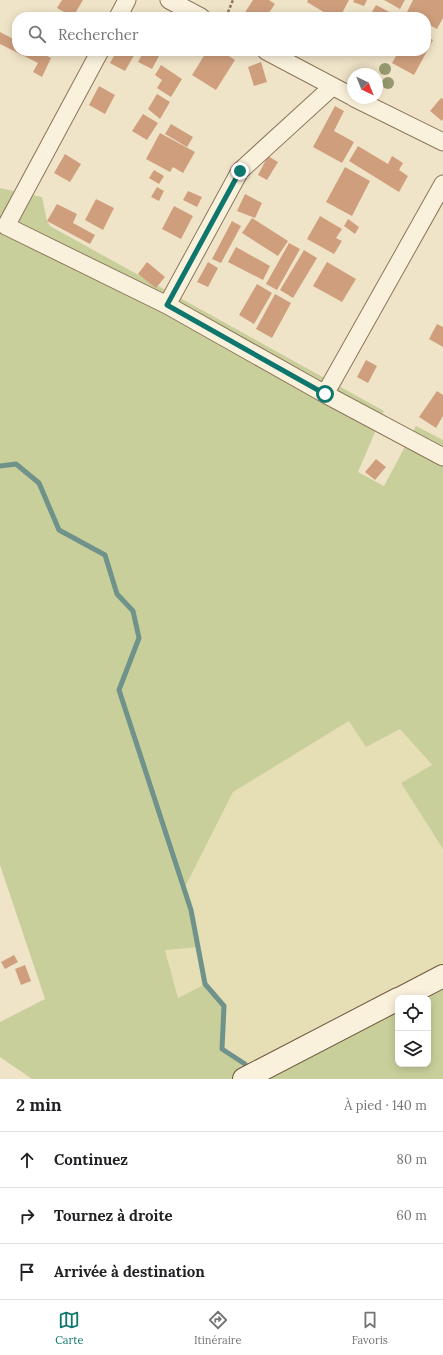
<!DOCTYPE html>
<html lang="fr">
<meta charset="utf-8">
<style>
:root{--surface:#fff;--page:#f6f6f6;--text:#202124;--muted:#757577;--line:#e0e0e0;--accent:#0f766e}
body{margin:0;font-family:Lora,serif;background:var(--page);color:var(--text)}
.controls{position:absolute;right:12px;bottom:12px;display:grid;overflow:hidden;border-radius:8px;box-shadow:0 2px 10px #0003}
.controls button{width:36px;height:36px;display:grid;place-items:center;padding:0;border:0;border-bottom:1px solid var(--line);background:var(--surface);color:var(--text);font:20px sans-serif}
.compass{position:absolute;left:347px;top:68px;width:36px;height:36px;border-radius:50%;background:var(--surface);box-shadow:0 2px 10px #0003;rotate:137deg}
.stop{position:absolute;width:12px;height:12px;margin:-9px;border:3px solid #0f766e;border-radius:50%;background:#fff}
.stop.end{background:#0f766e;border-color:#fff;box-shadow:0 1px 4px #0008}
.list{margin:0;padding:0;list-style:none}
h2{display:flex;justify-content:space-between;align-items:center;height:52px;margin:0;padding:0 16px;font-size:17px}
h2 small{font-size:13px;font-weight:400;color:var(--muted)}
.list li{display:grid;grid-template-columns:26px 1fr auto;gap:12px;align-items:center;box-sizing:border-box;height:56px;padding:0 16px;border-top:1px solid var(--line)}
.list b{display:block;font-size:15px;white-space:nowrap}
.list em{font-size:13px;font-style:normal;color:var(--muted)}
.icon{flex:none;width:22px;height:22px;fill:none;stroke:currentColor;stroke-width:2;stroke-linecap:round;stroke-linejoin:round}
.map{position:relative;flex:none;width:443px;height:1079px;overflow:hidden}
.search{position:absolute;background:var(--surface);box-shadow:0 2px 10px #0003;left:12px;right:12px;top:12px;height:44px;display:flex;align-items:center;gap:10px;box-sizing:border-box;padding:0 14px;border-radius:16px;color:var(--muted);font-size:15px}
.sheet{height:220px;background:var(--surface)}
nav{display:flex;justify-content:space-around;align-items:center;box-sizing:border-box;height:56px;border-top:1px solid var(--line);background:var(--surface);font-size:11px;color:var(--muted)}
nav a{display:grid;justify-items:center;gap:2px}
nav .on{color:var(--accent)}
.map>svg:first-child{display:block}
.farmland{fill:#e6deb5}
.green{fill:#c9cf9b}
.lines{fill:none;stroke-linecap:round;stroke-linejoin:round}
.stream{stroke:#6f938a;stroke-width:5}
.building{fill:#cf9f7d}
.minor-casing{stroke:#8d765c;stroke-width:19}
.secondary-casing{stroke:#6f573f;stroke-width:24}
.path{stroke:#8d765c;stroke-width:2.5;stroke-dasharray:3 2;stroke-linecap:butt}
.minor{stroke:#faf1dc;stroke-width:17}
.secondary{stroke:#faf1dc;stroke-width:22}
.tree{fill:#96986f}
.route{stroke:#0f766e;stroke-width:5}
</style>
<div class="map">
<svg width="443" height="1079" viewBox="0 0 443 1079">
<rect width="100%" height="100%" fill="#f0e4c8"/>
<!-- farmland -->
<path class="farmland" d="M349,721l51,8 32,37 -31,17 42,66v127l-191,98 -7,-10 -23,-15 2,-43 -19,-22 -27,14 -13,-49 33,-2 -7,-37 -7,-21 49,-97z"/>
<!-- green -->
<path class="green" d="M0,188l42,9 5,24 3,5 334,185 -26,61 26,14 32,-60 27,14v409l-42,-66 31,-18 -32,-36 -34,18 -17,-26 -116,71 -49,97 7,21 8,37 -34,3 13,48 27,-14 19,22 -2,43 23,15 7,10 -9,5h-211l-32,-22v-35l45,-23 -45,-134z
M443,984v95h-199l154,-74v59h30v-66h-15z"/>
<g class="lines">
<!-- stream -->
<path class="stream" d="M0,466l16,-2 23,19 20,47 46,25 12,39 16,17 6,27 -20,52 72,220 14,74 19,22 -2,43 23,15"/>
</g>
<!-- building -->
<path class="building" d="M62,0h21l-10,17 -16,-9z
M253,0h16l6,4 -9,13h-16l-6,-3z
M308,0h41l-9,17h-8l-25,-15z
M354,0h13l-3,6 -11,-4z
M384,0h21l-5,9z
M413,0h30v18l-6,11 -11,-6v-6h-11l-8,-5z
M376,5l19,10 -2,2h-24z
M0,32l17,9v10h20l14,7 -9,19 -9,-5 5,-9 -38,-19z
M426,36l7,4 -19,35 -22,-12 7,-12h27z
M117,51l19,1 -11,19 -15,-8z
M144,51h6l9,5 -7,13 -14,-7z
M207,51h14l14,9 -19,30 -24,-15z
M261,62l6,20 -13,4 -6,-19z
M161,65l21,14 -11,18 -14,-9 5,-8 -7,-5z
M99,86l16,9 -10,19 -16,-9z
M157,94l13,8 -10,17 -12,-10z
M441,98l2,1v20l-1,2 -12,-10z
M335,106l9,5 -10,20 20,11 -12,21 -29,-16z
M143,114l15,9 -11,17 -15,-9z
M171,124l22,13 -6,10 -22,-13z
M160,133l35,19 -12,21 -10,-6 -3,5 -24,-13z
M358,146l30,18 4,-8 11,7 -4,7 9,6 -9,16 -50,-31z
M65,154l16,10 -11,18 -16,-9z
M268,156l10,6 -11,18 -9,-5z
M345,167l25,14 -18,35 -26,-14z
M154,170l10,6 -5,8 -10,-6z
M157,187l7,4 -5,10 -8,-4z
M188,191l14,6 -5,10 -14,-7z
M245,194l17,9 -7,15 -18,-7z
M96,199l18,9 -11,22 -18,-10z
M57,204l20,10 -4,9 22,12 -5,9 -43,-23z
M174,206l19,10 -12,23 -19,-10z
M320,216l22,13 -6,9 6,3 -8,13 -27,-15z
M252,218l36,23 -10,15 -36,-23z
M348,219l11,8 -4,7 -11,-8z
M232,221l9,5 -20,37 -9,-4z
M289,243l11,6 -23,41 -11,-6z
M236,247l34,19 -7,14 -35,-18z
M304,250l13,8 -24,40 -13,-8z
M147,262l18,15 -9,11 -18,-14z
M208,262l10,6 -10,19 -11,-5z
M327,262l29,17 -14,23 -29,-16z
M257,284l15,9 -18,31 -15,-9z
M275,294l16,9 -19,35 -16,-9z
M437,324l6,3v20l-14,-8z
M366,360l11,6 -9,17 -11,-6z
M437,391l6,4v21l-7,12 -17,-11z
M376,459l10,8 -11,13 -10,-8z
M14,955l4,7 -13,7 -4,-7z
M25,965l6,16 -10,4 -6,-16z"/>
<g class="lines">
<!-- minor casing -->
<g class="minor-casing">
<path id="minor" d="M169,0l32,17
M118,17l9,-17
M100,51l-94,175 161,79 158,89 118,63
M266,51l87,46
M354,98l89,44
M167,305l73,-134 92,-84
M325,394l118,-210"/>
</g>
<!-- secondary casing -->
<g class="secondary-casing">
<path id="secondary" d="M401,998l42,-22
M244,1079l154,-80"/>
</g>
<!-- path -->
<path class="path" d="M226,17l7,-17"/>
<!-- minor -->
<use href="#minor" class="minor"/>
<!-- secondary -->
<use href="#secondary" class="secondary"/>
</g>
<!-- trees -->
<g class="tree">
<circle cx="385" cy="69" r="6"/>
<circle cx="388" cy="83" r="6"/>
</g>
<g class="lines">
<!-- route -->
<path class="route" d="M240,171l-73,134 158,89"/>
</g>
</svg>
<div class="controls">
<button><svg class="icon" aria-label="locate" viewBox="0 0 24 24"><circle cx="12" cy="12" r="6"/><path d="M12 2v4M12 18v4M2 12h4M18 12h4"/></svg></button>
<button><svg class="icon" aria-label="layers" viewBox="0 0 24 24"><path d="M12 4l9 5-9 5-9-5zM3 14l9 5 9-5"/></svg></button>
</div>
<svg class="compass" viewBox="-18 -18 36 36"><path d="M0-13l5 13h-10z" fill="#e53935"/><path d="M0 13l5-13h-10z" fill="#757577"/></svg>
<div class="stop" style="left:325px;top:394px"></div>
<div class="stop end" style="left:240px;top:171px"></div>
<div class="search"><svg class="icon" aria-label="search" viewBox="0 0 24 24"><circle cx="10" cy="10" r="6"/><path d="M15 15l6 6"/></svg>Rechercher</div>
</div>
<section class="sheet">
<h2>2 min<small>À pied · 140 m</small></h2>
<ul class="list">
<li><svg class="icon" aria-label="ahead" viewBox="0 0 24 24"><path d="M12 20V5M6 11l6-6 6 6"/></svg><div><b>Continuez</b></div><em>80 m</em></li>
<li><svg class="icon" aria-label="right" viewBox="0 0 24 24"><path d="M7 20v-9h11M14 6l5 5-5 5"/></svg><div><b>Tournez à droite</b></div><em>60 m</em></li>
<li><svg class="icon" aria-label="arrive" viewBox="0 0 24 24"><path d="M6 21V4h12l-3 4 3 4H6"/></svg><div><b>Arrivée à destination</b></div></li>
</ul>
</section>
<nav>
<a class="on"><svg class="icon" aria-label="map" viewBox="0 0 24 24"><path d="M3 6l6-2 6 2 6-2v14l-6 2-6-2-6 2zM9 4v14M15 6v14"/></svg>Carte</a>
<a><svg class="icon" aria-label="directions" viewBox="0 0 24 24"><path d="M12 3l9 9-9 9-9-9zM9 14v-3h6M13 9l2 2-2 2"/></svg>Itinéraire</a>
<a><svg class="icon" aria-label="saved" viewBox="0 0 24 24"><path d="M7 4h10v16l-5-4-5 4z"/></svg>Favoris</a>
</nav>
